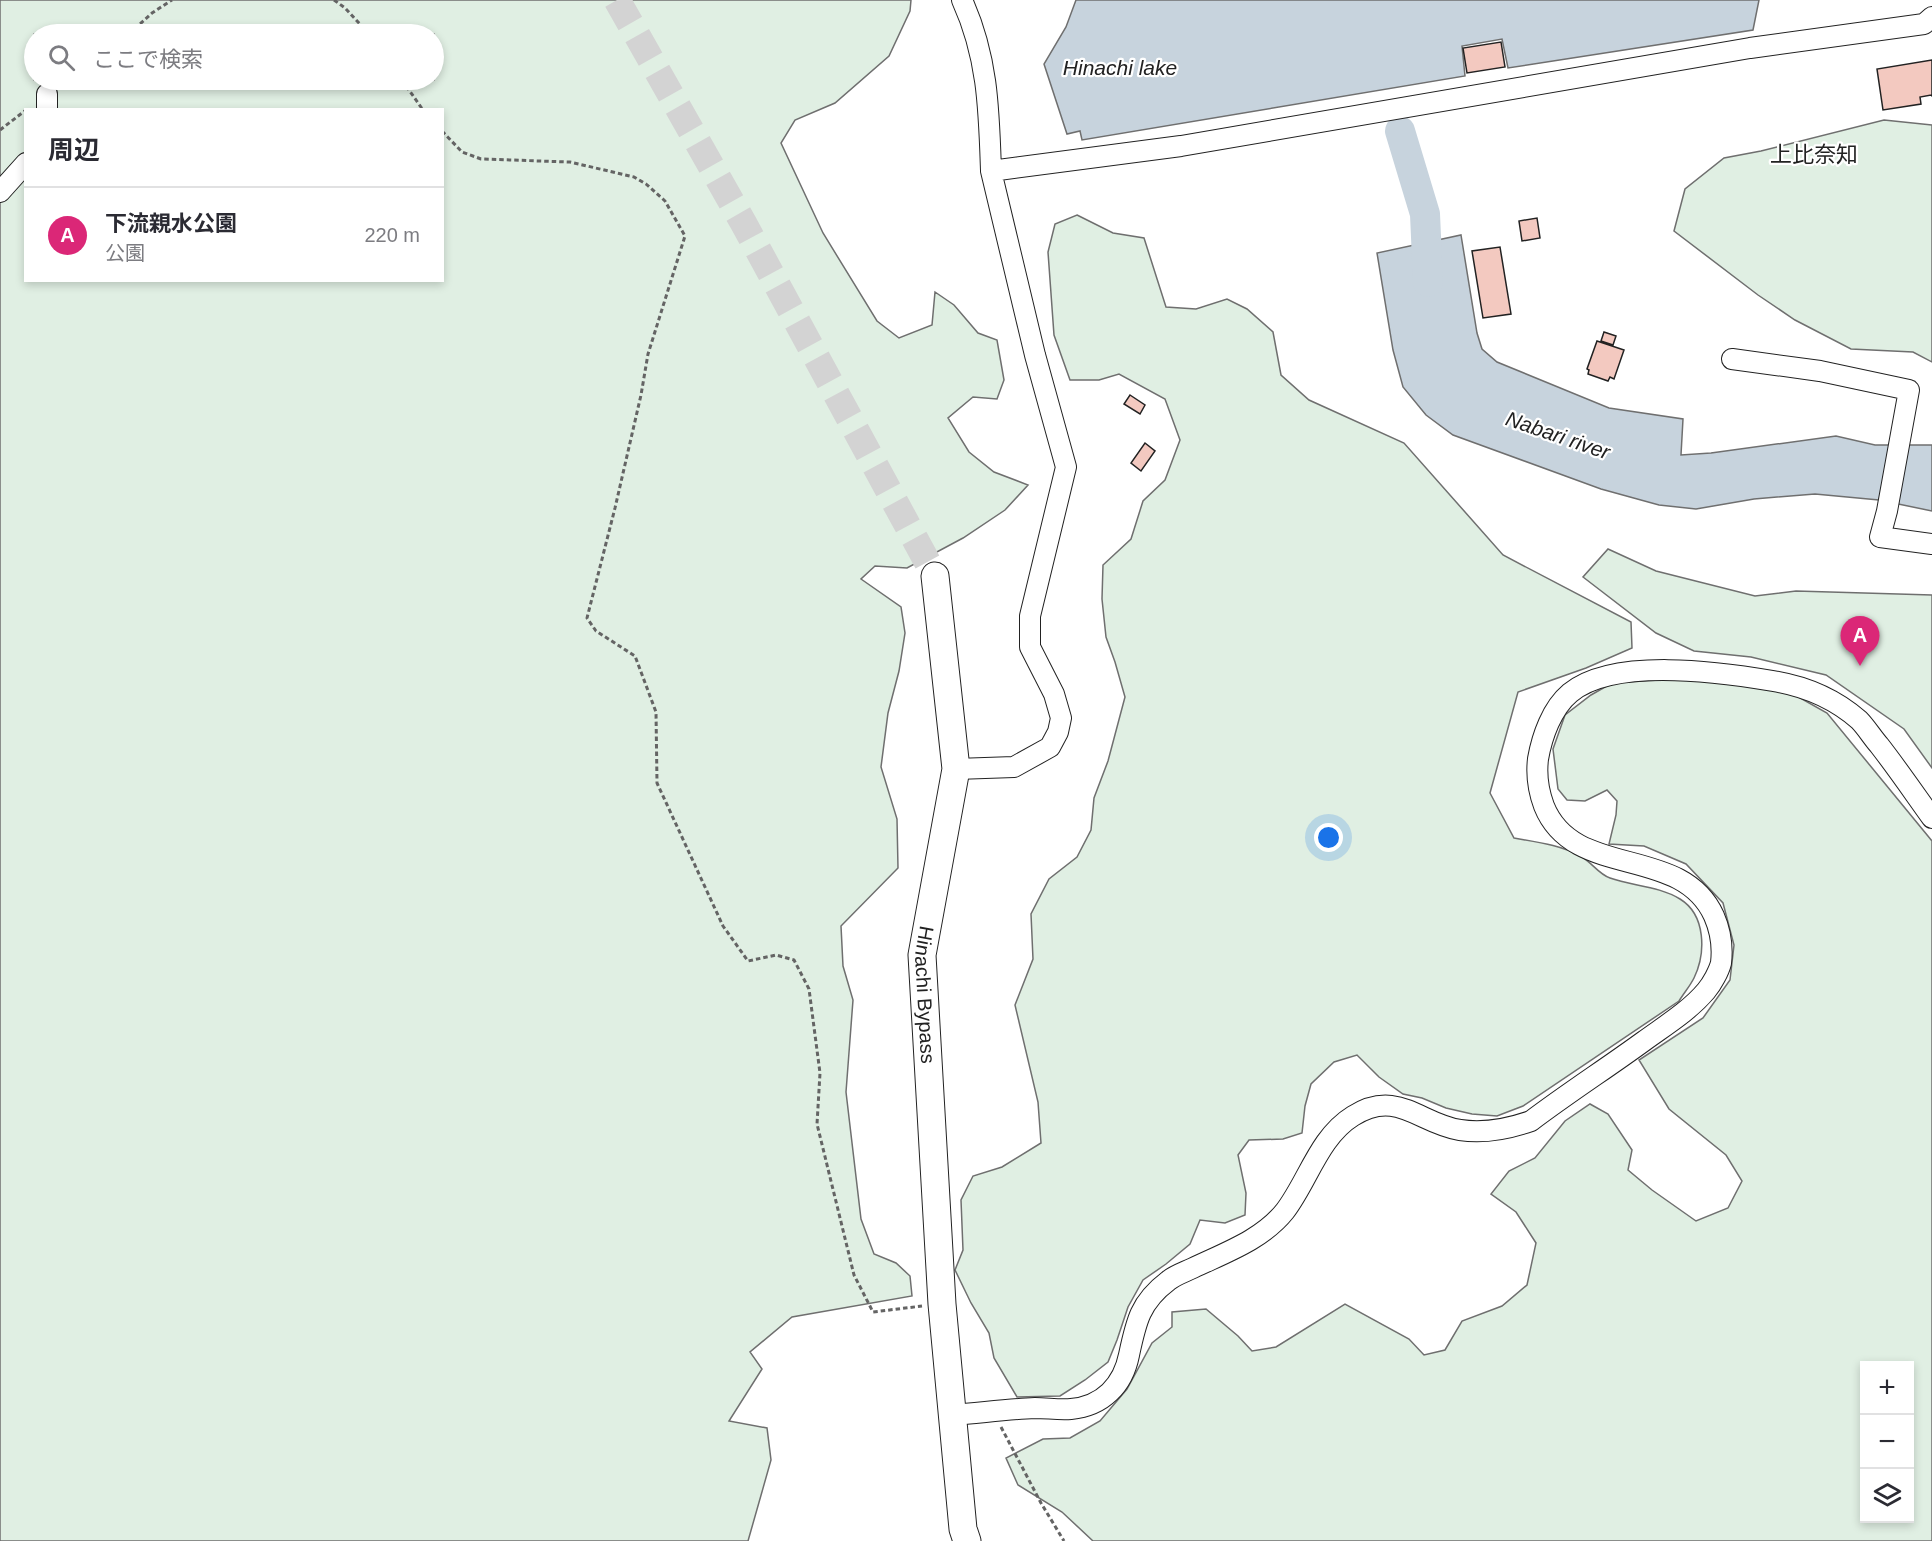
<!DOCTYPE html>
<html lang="ja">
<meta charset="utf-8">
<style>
:root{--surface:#fff;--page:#f2f2f3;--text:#2b2b33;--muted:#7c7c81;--line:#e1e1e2;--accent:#db2777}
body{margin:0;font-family:Arial,"Noto Sans JP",sans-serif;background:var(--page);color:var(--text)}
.controls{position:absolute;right:18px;bottom:18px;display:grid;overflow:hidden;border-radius:0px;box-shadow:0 3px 9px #0003}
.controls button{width:54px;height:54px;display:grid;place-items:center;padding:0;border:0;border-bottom:2px solid var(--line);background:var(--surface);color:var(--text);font:30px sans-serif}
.you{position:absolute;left:1329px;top:838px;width:21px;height:21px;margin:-15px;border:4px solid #fff;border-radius:50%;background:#1a73e8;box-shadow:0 0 0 9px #1a73e833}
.badge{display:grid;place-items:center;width:39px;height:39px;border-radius:50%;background:var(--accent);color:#fff;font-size:20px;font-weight:700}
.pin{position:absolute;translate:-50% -50px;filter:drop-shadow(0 2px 3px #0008)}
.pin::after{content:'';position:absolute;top:32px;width:21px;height:18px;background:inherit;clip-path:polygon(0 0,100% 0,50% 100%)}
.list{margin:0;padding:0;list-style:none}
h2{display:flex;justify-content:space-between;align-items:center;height:78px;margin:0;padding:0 24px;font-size:26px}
h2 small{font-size:20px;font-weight:400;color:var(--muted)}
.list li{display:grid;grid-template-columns:39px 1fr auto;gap:18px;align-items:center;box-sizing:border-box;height:96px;padding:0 24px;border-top:2px solid var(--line)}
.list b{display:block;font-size:22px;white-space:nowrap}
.list p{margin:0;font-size:20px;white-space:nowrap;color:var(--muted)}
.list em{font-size:20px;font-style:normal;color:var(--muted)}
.icon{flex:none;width:33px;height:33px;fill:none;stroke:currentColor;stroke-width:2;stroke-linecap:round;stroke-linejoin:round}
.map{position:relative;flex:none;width:1932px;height:1541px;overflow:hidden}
.search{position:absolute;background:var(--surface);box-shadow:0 3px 9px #0003;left:24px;top:24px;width:420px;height:66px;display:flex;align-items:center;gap:15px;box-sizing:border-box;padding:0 21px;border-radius:33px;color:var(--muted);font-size:22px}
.panel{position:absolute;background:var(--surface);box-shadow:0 3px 9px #0003;left:24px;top:108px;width:420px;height:174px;border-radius:0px}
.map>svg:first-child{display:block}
.green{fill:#e0efe3;stroke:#6f6f6f;stroke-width:1.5;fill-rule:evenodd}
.water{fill:#c7d3dd;stroke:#6f6f6f;stroke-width:1.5}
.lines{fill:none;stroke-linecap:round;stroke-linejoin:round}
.river{stroke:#c7d3dd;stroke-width:30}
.building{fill:#f3c9c0;stroke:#222;stroke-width:1.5}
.highway-tunnel{stroke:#d3d3d3;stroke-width:27;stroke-dasharray:27 14;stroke-linecap:butt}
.minor-casing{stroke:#222;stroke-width:22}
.highway-casing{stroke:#222;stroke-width:29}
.path{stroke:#646464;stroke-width:3;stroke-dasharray:4.5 3;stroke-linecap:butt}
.minor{stroke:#fff;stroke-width:20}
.highway{stroke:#fff;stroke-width:27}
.labels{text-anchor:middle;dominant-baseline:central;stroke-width:4.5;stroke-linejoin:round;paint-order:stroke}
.street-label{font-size:20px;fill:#222;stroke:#fff}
.water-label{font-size:21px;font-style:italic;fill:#222;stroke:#fff}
.quarter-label{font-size:22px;fill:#222;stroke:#fff}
</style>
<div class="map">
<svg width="1932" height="1541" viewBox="0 0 1932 1541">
<rect width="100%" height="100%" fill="#fff"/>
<!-- green -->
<path class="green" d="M0,0h911l-1,11 -21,45 -54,47 -40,17 -14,23 42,90 54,88 22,17 33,-13 3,-33 19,13 24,28 19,7 7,40 -7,19 -24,-2 -25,21 21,34 25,20 34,13 -23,25 -42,28 -56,30 -32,-2 -14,13 40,28 4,26 -6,38 -11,42 -7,54 16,52 1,49 -57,58 2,40 10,34 -7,92 15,127 13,35 22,9 14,13 2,20 -120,21 -42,35 12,17 -33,52 38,7 4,32 -23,81h-748zM34,34h400v46h-400zM26,110h416v170h-416z
M1884,120l48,5v237l-19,-10 -62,-3 -56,-29 -37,-25 -84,-64 11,-42 39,-31 37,-7z
M1077,215l36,18 31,5 22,69 30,2 31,-10 20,10 26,23 8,43 28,25 95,43 99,112 128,67 1,26 -46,20 -68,24 -28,101 24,45c22,4 47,7 66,18 11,5 18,18 30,22 22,8 49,8 70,21 26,16 26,54 14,79 -4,8 -10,15 -15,23l-156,105 -26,10 -25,-2 -26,-6 -24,-10 -19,-4 -24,-17 -22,-22 -23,7 -23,22 -6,22 -3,27 -19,6 -34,1 -11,15 8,38 -1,22 -20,8 -25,-3 -10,24 -24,20 -23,16 -15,27 -11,33 -9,22 -23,18 -25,16 -43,1 -23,-39 -5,-25 -18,-30 -16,-33 8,-20 -2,-50 12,-24 29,-9 39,-24 -3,-41 -23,-97 18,-46 -2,-45 18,-35 28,-22 14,-27 3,-32 14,-37 17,-64 -10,-35 -9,-25 -4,-38 1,-34 28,-26 12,-38 22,-21 15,-40 -15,-41 -46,-25 -20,6h-29l-16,-45 -6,-83 7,-28z
M1608,549l48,22 99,25 41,-5 136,4v173l-28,-39 -78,-54 -75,-18 -57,-6 -38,-18 -73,-56z
M1675,679l76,5 44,11 32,18 105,128v700h-839l-31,-29 -44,-27 -12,-27 37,-19 27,-1 30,-17 27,-32 25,-46 20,-16v-15l34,-3 32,27 14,15 24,-4 69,-43 64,35 15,16 21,-5 17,-29 40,-15 25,-21 9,-42 -20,-31 -25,-18 18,-23 26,-13 30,-37 25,-17 18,10 24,36 -4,20 24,20 44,31 32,-13 14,-27 -16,-26 -57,-46 -30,-49 64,-42 27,-38 4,-35 -11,-42 -37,-39 -42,-18 -35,-2 7,-29 1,-14 -10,-11 -22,11 -18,-1 -9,-11 -5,-40 12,-34 26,-20 21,-12zM1864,1366h46v152h-46z"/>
<!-- water -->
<path class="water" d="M1076,0h683l-6,30 -245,38 -6,-29 -40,7 3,30 -383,64 -2,-9 -13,3 -23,-70 22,-37z
M1461,235l16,98 5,16 15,13 112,46 74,11 -2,36 30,-2 125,-17 39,9h57v66l-53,-11 -64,-6 -61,5 -58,10 -37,-4 -58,-16 -148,-54 -27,-20 -23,-28 -10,-37 -16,-97z"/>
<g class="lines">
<!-- river -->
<path class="river" d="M1400,131l25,83 3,68"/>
</g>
<!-- building -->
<path class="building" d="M1501,42l4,25 -38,6 -4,-25z
M1932,60v36l-1,-1 -11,2 1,7 -38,6 -6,-41z
M1537,218l3,20 -18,3 -3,-20z
M1500,247l11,67 -28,4 -11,-67z
M1604,332l12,4 -3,9 -12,-4z
M1597,341l27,9 -10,29 -4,-2 -2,4 -20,-7 1,-4 -2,-1z
M1130,395l15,10 -5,9 -16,-10z
M1145,443l10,8 -14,20 -10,-8z"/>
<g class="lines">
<!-- highway-tunnel -->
<path class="highway-tunnel" d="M617,0l127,224 191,352"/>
<!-- minor casing -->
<g class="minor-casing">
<path id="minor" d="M962,0c26,57 27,110 29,171
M47,94v16
M0,192l26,-29
M1732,359l88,12 89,19 -22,121 -7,26 52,7
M956,769l58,-2 36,-20 8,-15 3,-14 -7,-24 -24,-47v-31l36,-149 -31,-112 -44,-184 190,-25 569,-98 174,-24 8,-7
M953,1415c27,-2 55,-6 82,-7 12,0 24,2 36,1 32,-3 52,-24 58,-54 7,-33 11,-53 39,-74 7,-6 17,-9 25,-13 31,-15 69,-28 92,-57 23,-30 34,-74 68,-95 44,-28 67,8 107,14 25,4 48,-1 71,-9 37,-28 76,-53 113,-80 22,-16 45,-30 62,-50 6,-7 13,-20 15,-28 2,-17 0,-31 -7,-47 -33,-73 -140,-35 -170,-110 -6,-16 -8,-30 -6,-47 4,-23 14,-51 32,-66 44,-36 150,-21 203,-12 31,5 62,18 86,39 7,7 13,17 20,25 18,23 35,48 53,73"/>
</g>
<!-- highway casing -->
<g class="highway-casing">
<g id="highway">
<path id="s1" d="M935,576l21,193 -34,186 20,349 21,225 4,12"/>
</g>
</g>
<!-- path -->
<path class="path" d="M334,0l11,8 24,26
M129,34l23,-21 20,-13
M402,80l21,30
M0,130l26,-20
M442,131l20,21 19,7 89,3 64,15 12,7 19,17 20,35 -37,118 -7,41 -26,113 -28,110 9,13 39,25 21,56 1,71 66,143 25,35 28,-6 18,5 15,29 11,84 -3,51 37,151 19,37 49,-6
M1001,1427l40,76 23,38"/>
<!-- minor -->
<use href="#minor" class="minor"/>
<!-- highway -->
<use href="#highway" class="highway"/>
</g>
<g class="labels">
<!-- street labels -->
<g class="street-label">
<text stroke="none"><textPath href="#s1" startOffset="423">Hinachi Bypass</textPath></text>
</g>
<!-- water labels -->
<g class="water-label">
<text x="1120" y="67">Hinachi lake</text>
<text transform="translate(1558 435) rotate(19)">Nabari river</text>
</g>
<!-- quarter labels -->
<g class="quarter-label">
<text x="1814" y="154">上比奈知</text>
</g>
</g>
</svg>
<div class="controls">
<button>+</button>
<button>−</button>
<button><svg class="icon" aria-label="layers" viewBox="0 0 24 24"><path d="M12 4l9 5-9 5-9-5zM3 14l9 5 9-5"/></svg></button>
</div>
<div class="you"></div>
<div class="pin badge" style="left:1860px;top:666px">A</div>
<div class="search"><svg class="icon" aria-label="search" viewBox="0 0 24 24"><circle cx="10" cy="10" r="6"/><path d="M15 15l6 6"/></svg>ここで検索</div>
<section class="panel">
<h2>周辺<small></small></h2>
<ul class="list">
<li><span class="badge">A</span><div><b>下流親水公園</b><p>公園</p></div><em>220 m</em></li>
</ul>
</section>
</div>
